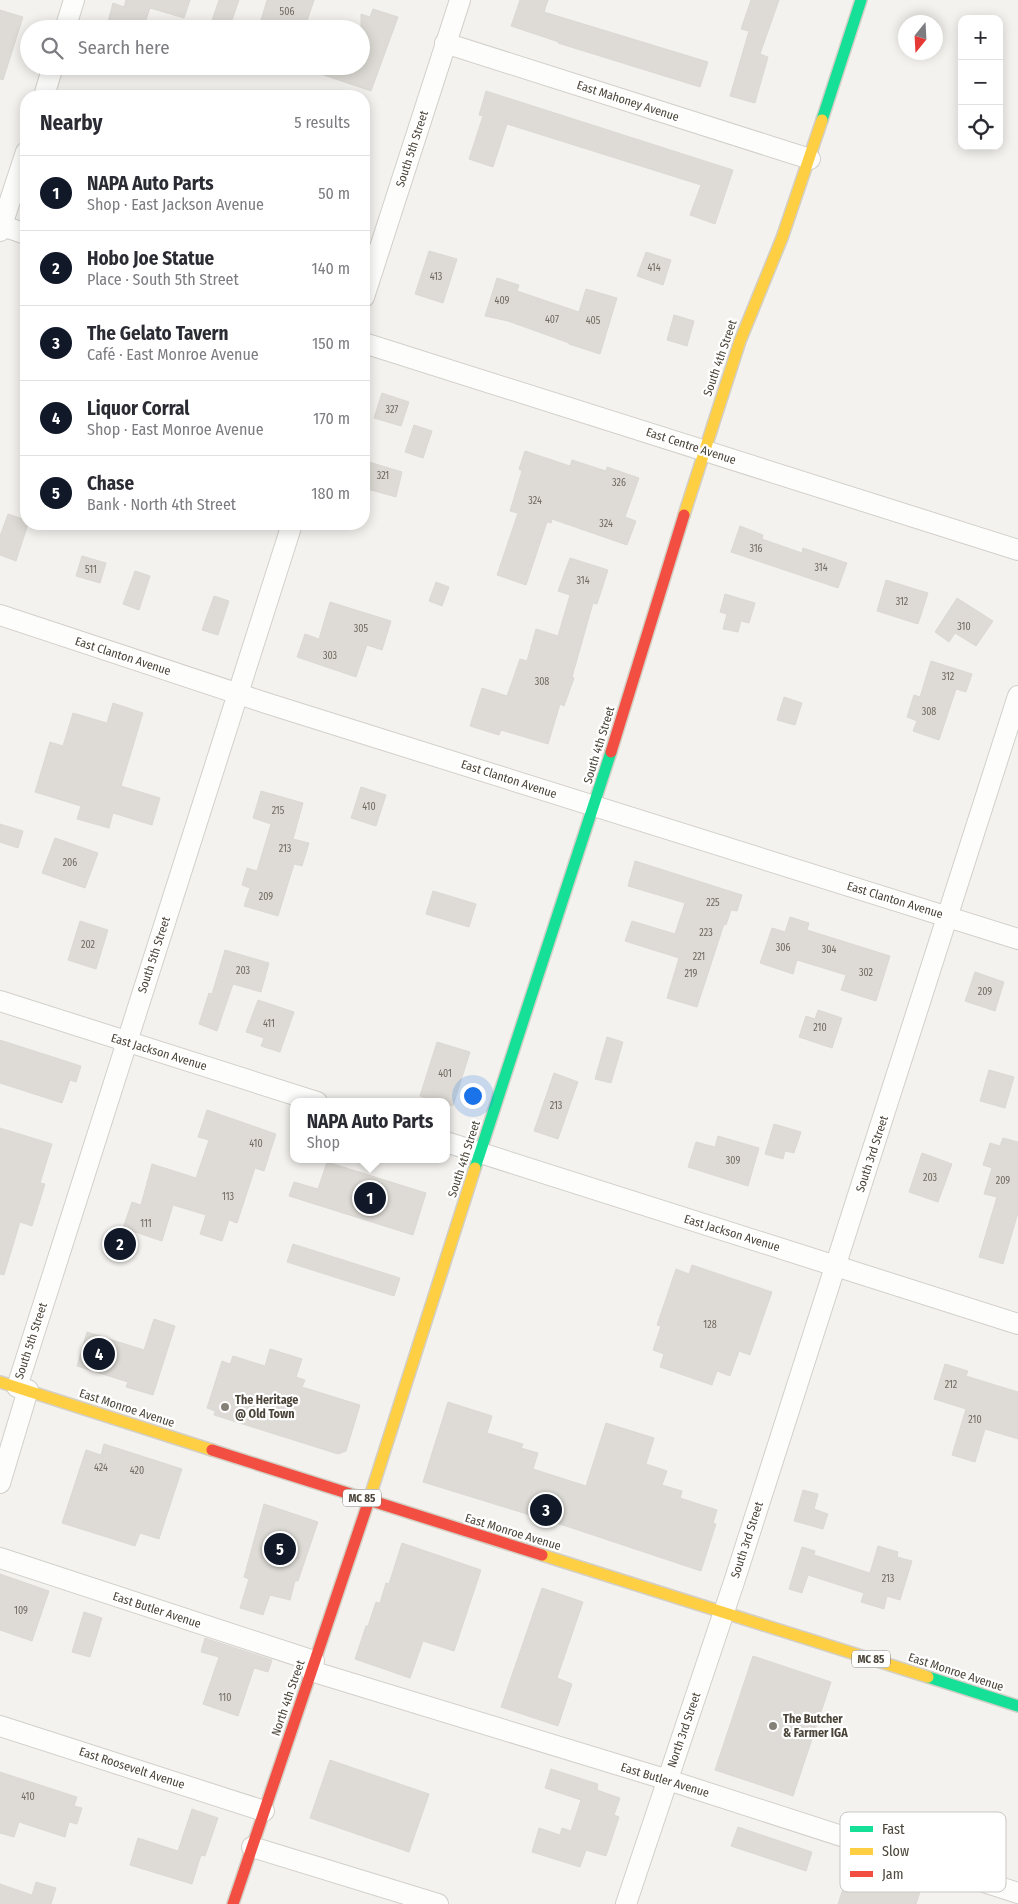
<!DOCTYPE html>
<meta charset="utf-8">
<style>
:root{--surface:#fff;--page:#f2f2f3;--text:#2b2b33;--muted:#7c7c81;--line:#e1e1e2;--accent:#111827}
body{margin:0;font-family:"Fira Sans Condensed",sans-serif;background:var(--page);color:var(--text)}
.controls{position:absolute;right:15px;top:15px;display:grid;overflow:hidden;border-radius:10px;box-shadow:0 2px 12px #0003}
.controls button{width:45px;height:45px;display:grid;place-items:center;padding:0;border:0;border-bottom:1px solid var(--line);background:var(--surface);color:var(--text);font:25px sans-serif}
.compass{position:absolute;left:898px;top:15px;width:45px;height:45px;border-radius:50%;background:var(--surface);box-shadow:0 2px 12px #0003;rotate:198deg}
.you{position:absolute;left:472px;top:1095px;width:18px;height:18px;margin:-12px;border:4px solid #fff;border-radius:50%;background:#1a73e8;box-shadow:0 0 0 8px #1a73e833}
.badge{display:grid;place-items:center;width:32px;height:32px;border-radius:50%;background:var(--accent);color:#fff;font-size:16px;font-weight:700}
.pin{position:absolute;translate:-50% -50%;border:2px solid #fff;box-shadow:0 1px 5px #0006}
.popup{position:absolute;left:290px;top:1098px;width:160px;height:65px;box-sizing:border-box;display:grid;place-content:center;border-radius:10px;background:var(--surface);filter:drop-shadow(0 1px 4px #0005);font-size:16px;white-space:nowrap;color:var(--muted)}
.popup b{font-size:19px;color:var(--text)}
.popup::after{content:'';position:absolute;left:50%;top:100%;margin-left:-10px;border:10px solid transparent;border-top-color:var(--surface)}
.list{margin:0;padding:0;list-style:none}
h2{display:flex;justify-content:space-between;align-items:center;height:65px;margin:0;padding:0 20px;font-size:21px}
h2 small{font-size:16px;font-weight:400;color:var(--muted)}
.list li{display:grid;grid-template-columns:32px 1fr auto;gap:15px;align-items:center;box-sizing:border-box;height:75px;padding:0 20px;border-top:1px solid var(--line)}
.list b{display:block;font-size:19px;white-space:nowrap}
.list p{margin:0;font-size:16px;white-space:nowrap;color:var(--muted)}
.list em{font-size:16px;font-style:normal;color:var(--muted)}
.icon{flex:none;width:28px;height:28px;fill:none;stroke:currentColor;stroke-width:2;stroke-linecap:round;stroke-linejoin:round}
.map{position:relative;flex:none;width:1018px;height:1904px;overflow:hidden}
.search{position:absolute;background:var(--surface);box-shadow:0 2px 12px #0003;left:20px;top:20px;width:350px;height:55px;display:flex;align-items:center;gap:12px;box-sizing:border-box;padding:0 18px;border-radius:28px;color:var(--muted);font-size:19px}
.panel{position:absolute;background:var(--surface);box-shadow:0 2px 12px #0003;left:20px;top:90px;width:350px;height:440px;border-radius:20px}
.map>svg:first-child{display:block}
.building{fill:#dedbd6;stroke:#dcd9d4}
.lines{fill:none;stroke-linecap:round;stroke-linejoin:round}
.street-casing{stroke:#d2d0cb;stroke-width:22}
.fast-casing{stroke:#d3cfc5;stroke-width:14}
.slow-casing{stroke:#d3cfc5;stroke-width:14}
.jam-casing{stroke:#d3cfc5;stroke-width:14}
.street{stroke:#fdfdfc;stroke-width:20}
.fast{stroke:#16e098;stroke-width:11}
.slow{stroke:#ffcf43;stroke-width:11}
.jam{stroke:#f24e42;stroke-width:11}
.poi-dot{fill:#868178;stroke:#fff;stroke-width:2}
.labels{text-anchor:middle;dominant-baseline:central;stroke-width:4.5;stroke-linejoin:round;paint-order:stroke}
.number-label{font-size:10px;fill:#706a61}
.shield{fill:#fff;stroke:#817c74;stroke-width:1}
.shield-label{font-size:11px;font-weight:bold;fill:#4b4439}
.street-label{font-size:12px;fill:#4b4439;stroke:#fff}
.poi-label{font-size:12px;font-weight:bold;fill:#4b4439;stroke:#fff;text-anchor:start}
.key{fill:#fff;stroke:#c9c7c4;stroke-width:1}
.key-label{font-size:14px;fill:#4b4439}
</style>
<div class="map">
<svg width="1018" height="1904" viewBox="0 0 1018 1904">
<rect width="100%" height="100%" fill="#f4f2ee"/>
<!-- building -->
<path class="building" d="M126,0h64l-6,18 -34,-10 -7,21h-37l7,-26 11,4z
M219,0h20l-10,29h-20z
M267,0h47l-9,27 -16,-5 -2,6 -26,-8z
M520,0h28l-4,12 164,50 -8,25 -142,-44 1,-1 -48,-16z
M751,0h28l-19,54 8,3 -13,46 -25,-7 19,-65 -8,-2z
M373,9l25,8 -27,74 -65,-22v-3h55v-52l9,3z
M0,10l23,7 -20,63 -3,-1z
M486,91l247,79 -18,54 -25,-9 11,-30 -194,-61 -14,43 -24,-8 14,-43 -4,-1z
M429,251l28,8 -14,44 -28,-9z
M646,252l25,8 -8,25 -26,-9z
M497,278l22,7 -2,6 62,21 7,-23 31,9 -17,56 -31,-10v-1l-61,-22 -23,-5z
M674,315l20,6 -7,25 -20,-6z
M382,393l27,9 -8,24 -27,-8z
M414,425l18,6 -9,27 -18,-6z
M525,451l45,15 2,-6 34,11 1,-4 32,11 -14,39 11,4 -9,24 -75,-26 -1,4 -4,-1 -21,63 -29,-10 21,-62 -8,-2 12,-40 -3,-2z
M369,462l33,10 -6,25 -32,-9v-7z
M8,514l18,6v4h2l-12,37 -16,-6v-19z
M740,526l23,9 -1,4 40,14 1,-5 44,15 -9,25 -107,-36z
M82,556l24,7 -6,20 -24,-7z
M570,558l38,12 -11,34 -4,-1 -21,74 2,1 -10,28 -4,-2 -12,40 -47,-14 -2,5 -29,-9 12,-38 25,8 13,-37 7,2 9,-32 22,7 12,-41 -12,-4z
M135,571l15,5 -11,34 -16,-6z
M886,580l42,13 -10,31 -41,-13z
M436,582l13,5 -7,19 -13,-5z
M725,594l30,9 -6,20 -8,-2 -3,11 -15,-3 4,-15 -7,-2z
M214,596l15,5 -11,34 -16,-5z
M957,598l36,23 -17,25 -21,-13 -6,9 -14,-10z
M330,602l61,19 -9,29 -15,-5 -11,32 -59,-20 8,-23 14,5z
M931,661l41,13 -6,18 -10,-3 -17,51 -26,-9 4,-10 -10,-4 7,-22 6,2z
M784,697l18,6 -7,22 -18,-5z
M113,703l30,10 -22,73 39,12 -8,27 -39,-12 -4,15 -32,-9 4,-13 -46,-14 15,-50 13,4 10,-33 34,10z
M361,787l25,8 -10,31 -25,-8z
M261,791l42,12 -10,36 16,4 -7,23 -8,-2 -16,52 -34,-10 6,-18 -8,-3 5,-17 10,3 14,-47 -18,-6z
M0,824l23,7 -5,17 -18,-6z
M55,838l43,15 -13,35 -43,-15z
M635,861l107,34 -5,16 -6,-1 -5,15 -2,-1 -27,83 -30,-9 12,-40 -54,-17 7,-20 43,13 10,-31 -57,-17z
M433,891l43,13 -7,23 -43,-13z
M790,917l19,6 -2,7 83,26 -14,45 -35,-11 5,-15 -49,-15 -4,14 -33,-11 12,-35 13,4z
M80,921l28,9 -12,39 -28,-9z
M225,950l44,13 -8,29 -28,-8 -16,47 -18,-7 10,-31 3,1z
M975,972l29,10 -9,29 -30,-10z
M258,1000l36,12 -14,40 -19,-6 3,-8 -18,-6z
M818,1010l24,8 -10,30 -33,-11 7,-21 9,3z
M607,1037l16,5 -12,41 -16,-4z
M0,1040l81,26 -5,16 -6,-2 -8,23 -62,-20z
M437,1042l33,10 -17,54 -7,-2v-2h-8l-18,-6z
M989,1070l25,7 -9,31 -25,-7z
M554,1073l24,9 -20,57 -24,-8z
M207,1110l69,24 -12,37 -9,-3 -18,55 -8,-3 -7,21 -22,-7 6,-19 -33,-10 -11,36 -39,-13 9,-26 9,3 11,-41 44,14 13,-38 -11,-3z
M774,1124l27,8 -7,21 -9,-2 -2,8 -18,-5z
M0,1128l52,16 -12,39 5,1 -13,42 -12,-4 -16,53 -4,-1z
M718,1136l41,12 -11,38 -60,-19 8,-25 19,5z
M1003,1138l15,4v71l-15,51 -24,-7 18,-60 -13,-3 8,-26 -9,-3 7,-22 10,3z
M922,1153l30,11 -14,38 -29,-10z
M327,1162l99,31 -13,42 -124,-39 5,-14 24,7z
M293,1244l107,34 -6,18 -107,-34z
M692,1265l80,27 -22,63 -11,-4 -9,25 -13,-5 -5,14 -52,-18 4,-13 -11,-4 8,-24 -4,-1 19,-56 13,5z
M154,1319l21,7 -22,69 -27,-8 2,-5 -51,-16 10,-34 57,18z
M270,1349l32,10 -6,18 9,3 -3,7 58,18 -14,46 -8,3 -124,-39 1,-4 -8,-3 15,-47 8,3 3,-8 32,10z
M945,1364l23,7 -2,5 52,16v47l-33,-10 -10,33 -23,-7 14,-46 -32,-10z
M448,1402l44,14 -5,17 36,11 -2,4 17,5 -5,16 53,17 20,-63 48,15 -8,26 21,7 -5,14 20,6 -2,7 37,12 -4,13 3,1 -15,47 -129,-43 -149,-46z
M104,1444l78,25 -23,70 -19,-6 -5,13 -73,-23 24,-73 15,5z
M803,1490l15,4 -4,15 14,5 -5,15 -29,-8z
M264,1504l54,18 -20,59h-3l-5,19 -20,-5 -7,20 -23,-7 9,-29 -5,-2z
M402,1543l79,27 -27,81 -31,-10 -13,37 -55,-19 11,-33h2l8,-24 4,1 6,-20 3,1z
M878,1546l20,6 -1,5 15,4 -12,39 -13,-4 -3,13 -23,-7 3,-9 -56,-18 -6,18 -13,-4 13,-42 13,4 -1,4 56,18z
M0,1574l49,17 -17,50 -32,-11z
M542,1588l41,14 -26,76 15,6 -14,42 -57,-19z
M84,1612l18,6 -12,39 -18,-5z
M205,1638l67,22 -4,12 -14,-4 -16,48 -35,-12 16,-47 -18,-5z
M753,1656l78,26 -38,114 -78,-26z
M330,1760l99,34 -20,58 -99,-34z
M551,1769l47,15 -1,6 23,8 -6,17 5,2 -13,39 -20,-6 -6,17 -48,-15 7,-24 21,7 2,-7 9,3 10,-31 -36,-12z
M0,1772l77,25 -3,9 8,2 -5,16 -8,-2 -4,15 -46,-15 -5,15 -14,-4z
M192,1809l26,9 -13,38 -4,-1 -9,29 -62,-19 8,-27 40,13z
M738,1827l74,25 -6,19 -75,-25z
M851,1864l71,22 -6,18h-78z
M36,1882l20,6 -5,16h-51v-20l32,11z"/>
<g class="lines">
<!-- street casing -->
<g class="street-casing">
<path id="street" d="M65,29l9,-29
M445,43l365,116
M44,96l9,-30
M0,225l26,9
M0,231l26,-79
M364,297l96,-297
M364,343l654,207
M0,615l266,88 752,236
M0,1001l317,101
M446,1142l572,182
M17,1387l275,-863
M0,1483l28,-93
M0,1558l314,103
M311,1671l357,109 350,113
M0,1726l264,85
M252,1847l186,57
M626,1904l109,-325 283,-883"/>
</g>
<!-- fast casing -->
<g class="fast-casing">
<path id="fast" d="M822,120l39,-120
M475,1168l136,-416
M928,1677l90,29"/>
</g>
<!-- slow casing -->
<g class="slow-casing">
<path id="slow" d="M684,515l56,-174 42,-103 40,-118
M0,1382l212,68
M367,1506l108,-338
M542,1555l386,122"/>
</g>
<!-- jam casing -->
<g class="jam-casing">
<path id="jam" d="M611,752l73,-237
M212,1450l330,105
M233,1904l134,-398"/>
</g>
<!-- street -->
<use href="#street" class="street"/>
<!-- fast -->
<use href="#fast" class="fast"/>
<!-- slow -->
<use href="#slow" class="slow"/>
<!-- jam -->
<use href="#jam" class="jam"/>
</g>
<!-- markers -->
<g class="poi-dot">
<circle cx="225" cy="1407" r="5"/>
<circle cx="773" cy="1726" r="5"/>
</g>
<g class="labels">
<!-- number labels -->
<g class="number-label">
<text x="287" y="12">506</text>
<text x="654" y="268">414</text>
<text x="436" y="277">413</text>
<text x="502" y="301">409</text>
<text x="552" y="320">407</text>
<text x="593" y="321">405</text>
<text x="392" y="410">327</text>
<text x="383" y="476">321</text>
<text x="619" y="483">326</text>
<text x="535" y="501">324</text>
<text x="606" y="524">324</text>
<text x="756" y="549">316</text>
<text x="821" y="568">314</text>
<text x="91" y="570">511</text>
<text x="583" y="581">314</text>
<text x="902" y="602">312</text>
<text x="964" y="627">310</text>
<text x="361" y="629">305</text>
<text x="330" y="656">303</text>
<text x="948" y="677">312</text>
<text x="542" y="682">308</text>
<text x="929" y="712">308</text>
<text x="369" y="807">410</text>
<text x="278" y="811">215</text>
<text x="285" y="849">213</text>
<text x="70" y="863">206</text>
<text x="266" y="897">209</text>
<text x="713" y="903">225</text>
<text x="706" y="933">223</text>
<text x="88" y="945">202</text>
<text x="783" y="948">306</text>
<text x="829" y="950">304</text>
<text x="699" y="957">221</text>
<text x="243" y="971">203</text>
<text x="866" y="973">302</text>
<text x="691" y="974">219</text>
<text x="985" y="992">209</text>
<text x="269" y="1024">411</text>
<text x="820" y="1028">210</text>
<text x="445" y="1074">401</text>
<text x="556" y="1106">213</text>
<text x="256" y="1144">410</text>
<text x="733" y="1161">309</text>
<text x="930" y="1178">203</text>
<text x="1003" y="1181">209</text>
<text x="228" y="1197">113</text>
<text x="146" y="1224">111</text>
<text x="710" y="1325">128</text>
<text x="951" y="1385">212</text>
<text x="975" y="1420">210</text>
<text x="101" y="1468">424</text>
<text x="137" y="1471">420</text>
<text x="888" y="1579">213</text>
<text x="21" y="1611">109</text>
<text x="225" y="1698">110</text>
<text x="28" y="1797">410</text>
</g>
<!-- shield labels -->
<g class="shield">
<rect x="343" y="1489.5" width="38" height="17" rx="4"/>
<rect x="852" y="1650.5" width="38" height="17" rx="4"/>
</g>
<g class="shield-label">
<text x="362" y="1498">MC 85</text>
<text x="871" y="1659">MC 85</text>
</g>
<!-- street labels -->
<g class="street-label">
<text transform="translate(628 101) rotate(18)">East Mahoney Avenue</text>
<text transform="translate(412 149) rotate(-72)">South 5th Street</text>
<text transform="translate(720 358) rotate(-71)">South 4th Street</text>
<text transform="translate(691 446) rotate(18)">East Centre Avenue</text>
<text transform="translate(123 656) rotate(18)">East Clanton Avenue</text>
<text transform="translate(599 745) rotate(-73)">South 4th Street</text>
<text transform="translate(509 779) rotate(18)">East Clanton Avenue</text>
<text transform="translate(895 900) rotate(17)">East Clanton Avenue</text>
<text transform="translate(154 955) rotate(-72)">South 5th Street</text>
<text transform="translate(159 1052) rotate(17)">East Jackson Avenue</text>
<text transform="translate(872 1154) rotate(-72)">South 3rd Street</text>
<text transform="translate(464 1159) rotate(-72)">South 4th Street</text>
<text transform="translate(732 1233) rotate(17)">East Jackson Avenue</text>
<text transform="translate(31 1341) rotate(-72)">South 5th Street</text>
<text transform="translate(127 1408) rotate(18)">East Monroe Avenue</text>
<text transform="translate(513 1532) rotate(17)">East Monroe Avenue</text>
<text transform="translate(747 1540) rotate(-72)">South 3rd Street</text>
<text transform="translate(157 1610) rotate(18)">East Butler Avenue</text>
<text transform="translate(956 1672) rotate(18)">East Monroe Avenue</text>
<text transform="translate(288 1698) rotate(-71)">North 4th Street</text>
<text transform="translate(684 1730) rotate(-71)">North 3rd Street</text>
<text transform="translate(132 1768) rotate(18)">East Roosevelt Avenue</text>
<text transform="translate(665 1780) rotate(17)">East Butler Avenue</text>
</g>
<!-- poi labels -->
<g class="poi-label">
<text x="235" y="1400">The Heritage<tspan x="235" dy="14">@ Old Town</tspan></text>
<text x="783" y="1719">The Butcher<tspan x="783" dy="14">&amp; Farmer IGA</tspan></text>
</g>
</g>
<!-- legend -->
<rect x="840" y="1812" width="166" height="80" rx="8" class="key"/>
<rect x="850" y="1826" width="23" height="6" fill="#16e098"/>
<rect x="850" y="1848" width="23" height="7" fill="#ffcf43"/>
<rect x="850" y="1871" width="23" height="6" fill="#f24e42"/>
<g class="key-label">
<text x="882" y="1834">Fast</text>
<text x="882" y="1856">Slow</text>
<text x="882" y="1879">Jam</text>
</g>
</svg>
<div class="controls">
<button>+</button>
<button>−</button>
<button><svg class="icon" aria-label="locate" viewBox="0 0 24 24"><circle cx="12" cy="12" r="6"/><path d="M12 2v4M12 18v4M2 12h4M18 12h4"/></svg></button>
</div>
<svg class="compass" viewBox="-18 -18 36 36"><path d="M0-13l5 13h-10z" fill="#e53935"/><path d="M0 13l5-13h-10z" fill="#7c7c81"/></svg>
<div class="you"></div>
<div class="pin badge" style="left:370px;top:1198px">1</div>
<div class="popup"><b>NAPA Auto Parts</b>Shop</div>
<div class="pin badge" style="left:120px;top:1244px">2</div>
<div class="pin badge" style="left:546px;top:1510px">3</div>
<div class="pin badge" style="left:99px;top:1354px">4</div>
<div class="pin badge" style="left:280px;top:1549px">5</div>
<div class="search"><svg class="icon" aria-label="search" viewBox="0 0 24 24"><circle cx="10" cy="10" r="6"/><path d="M15 15l6 6"/></svg>Search here</div>
<section class="panel">
<h2>Nearby<small>5 results</small></h2>
<ul class="list">
<li><span class="badge">1</span><div><b>NAPA Auto Parts</b><p>Shop · East Jackson Avenue</p></div><em>50 m</em></li>
<li><span class="badge">2</span><div><b>Hobo Joe Statue</b><p>Place · South 5th Street</p></div><em>140 m</em></li>
<li><span class="badge">3</span><div><b>The Gelato Tavern</b><p>Café · East Monroe Avenue</p></div><em>150 m</em></li>
<li><span class="badge">4</span><div><b>Liquor Corral</b><p>Shop · East Monroe Avenue</p></div><em>170 m</em></li>
<li><span class="badge">5</span><div><b>Chase</b><p>Bank · North 4th Street</p></div><em>180 m</em></li>
</ul>
</section>
</div>
